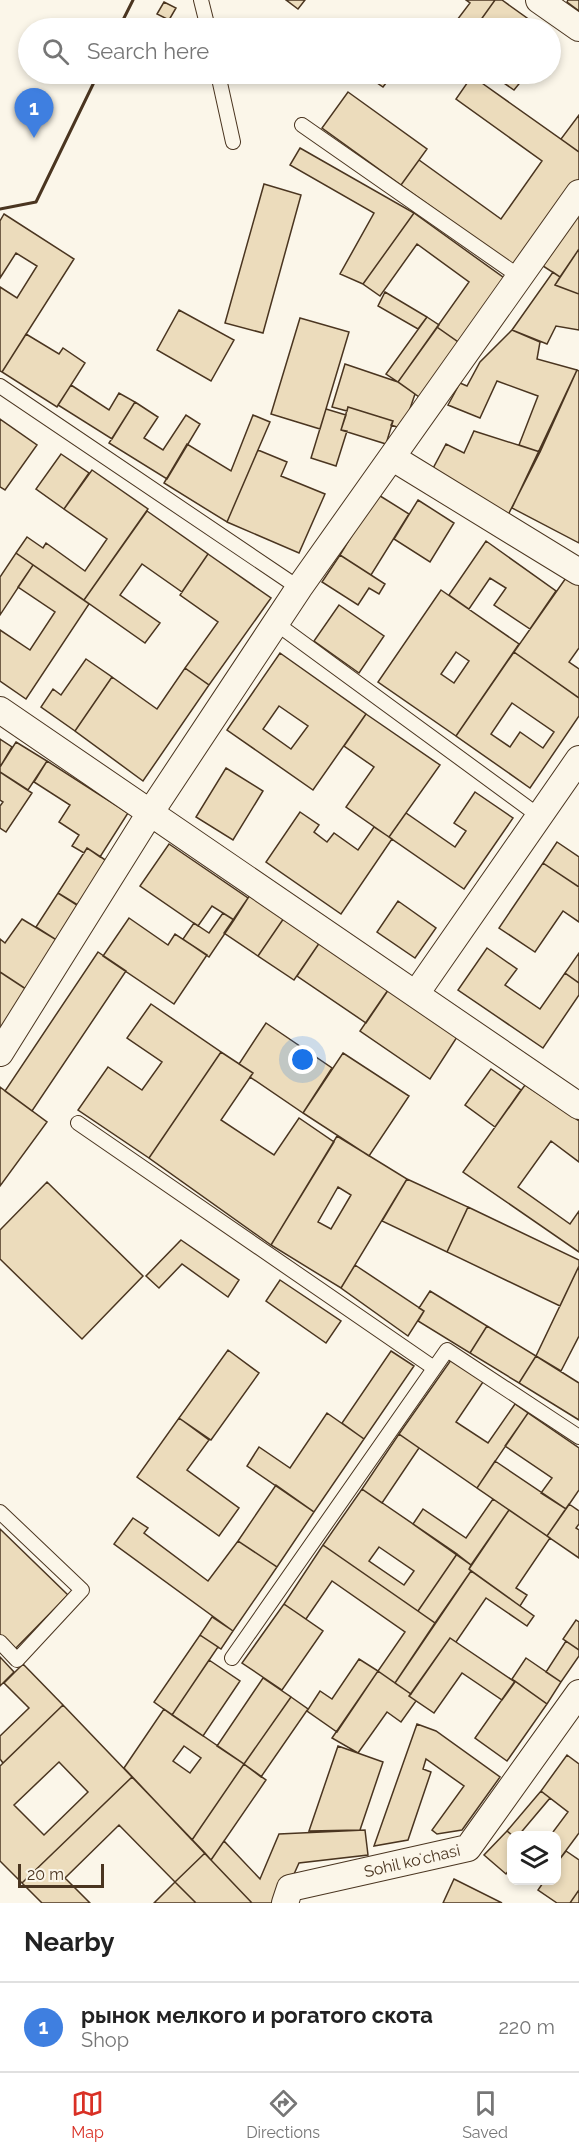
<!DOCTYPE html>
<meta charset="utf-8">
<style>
:root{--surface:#fff;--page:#f6f6f6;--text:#222;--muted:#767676;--line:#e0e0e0;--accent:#d93025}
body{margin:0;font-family:Raleway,sans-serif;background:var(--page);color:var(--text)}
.controls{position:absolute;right:18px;bottom:18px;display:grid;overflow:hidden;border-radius:12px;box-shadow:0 3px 9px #0003}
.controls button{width:54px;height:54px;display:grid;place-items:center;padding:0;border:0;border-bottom:2px solid var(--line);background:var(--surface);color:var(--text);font:30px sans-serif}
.scale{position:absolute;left:18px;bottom:15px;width:86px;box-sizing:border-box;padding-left:6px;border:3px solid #4a3520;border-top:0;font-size:16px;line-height:21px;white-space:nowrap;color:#4a3520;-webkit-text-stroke:4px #fbf6e9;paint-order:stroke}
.you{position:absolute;left:303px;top:1060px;width:21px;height:21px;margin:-15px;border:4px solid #fff;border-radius:50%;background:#1a73e8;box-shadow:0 0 0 9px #1a73e833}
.badge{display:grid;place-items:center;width:39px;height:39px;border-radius:50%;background:var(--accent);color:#fff;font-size:20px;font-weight:700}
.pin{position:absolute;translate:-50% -50px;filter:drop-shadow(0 2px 3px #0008)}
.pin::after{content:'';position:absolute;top:32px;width:21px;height:18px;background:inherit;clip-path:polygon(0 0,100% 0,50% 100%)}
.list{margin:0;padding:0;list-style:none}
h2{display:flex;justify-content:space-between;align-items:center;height:78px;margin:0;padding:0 24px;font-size:26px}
h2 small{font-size:20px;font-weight:400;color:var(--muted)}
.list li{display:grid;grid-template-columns:39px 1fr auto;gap:18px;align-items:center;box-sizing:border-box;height:90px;padding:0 24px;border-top:2px solid var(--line)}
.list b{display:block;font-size:22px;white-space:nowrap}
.list p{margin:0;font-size:20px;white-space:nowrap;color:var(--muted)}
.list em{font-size:20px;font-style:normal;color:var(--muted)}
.icon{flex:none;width:33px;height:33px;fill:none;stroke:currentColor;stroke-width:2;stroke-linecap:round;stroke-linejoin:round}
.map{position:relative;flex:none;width:579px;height:1903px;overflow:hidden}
.search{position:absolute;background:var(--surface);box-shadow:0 3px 9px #0003;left:18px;right:18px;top:18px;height:66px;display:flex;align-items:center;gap:15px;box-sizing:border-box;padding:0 21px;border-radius:33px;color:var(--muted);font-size:22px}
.sheet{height:168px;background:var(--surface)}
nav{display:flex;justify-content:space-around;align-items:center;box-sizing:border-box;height:84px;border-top:2px solid var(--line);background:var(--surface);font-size:16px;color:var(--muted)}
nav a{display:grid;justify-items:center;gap:3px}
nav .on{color:var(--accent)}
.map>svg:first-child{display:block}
.building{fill:#ecdcbc;stroke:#4a3520;stroke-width:1.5;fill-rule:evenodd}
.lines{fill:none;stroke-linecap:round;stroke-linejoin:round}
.lane-casing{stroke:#4a3520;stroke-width:16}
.street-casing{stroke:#4a3520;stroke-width:28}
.lane{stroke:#fbf6e9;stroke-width:14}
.street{stroke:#fbf6e9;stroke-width:26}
.wall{stroke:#4a3520;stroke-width:3}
.labels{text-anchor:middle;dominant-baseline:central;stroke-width:4.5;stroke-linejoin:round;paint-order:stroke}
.street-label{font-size:16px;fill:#4a3520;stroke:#fbf6e9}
</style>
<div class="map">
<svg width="579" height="1903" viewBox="0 0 579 1903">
<rect width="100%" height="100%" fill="#fbf6e9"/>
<!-- building -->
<path class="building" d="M286,0h19l-7,9z
M466,0h29l-20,28h-24l19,-25z
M495,0h7l39,28h-66z
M568,0h11v11l-12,-9z
M164,2l12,6 -7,12 -12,-6z
M364,74h29l-10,13z
M491,74h36l-13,16z
M472,76l107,76v30l-62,86 -116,-83 18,-25 82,59 41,-58 -86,-62z
M348,92l79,57 -26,36 -79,-57z
M579,115v37l-18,-13z
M300,148l114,65 -51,71 -23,-10 34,-61 -84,-48z
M264,184l37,11 -38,138 -38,-10z
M414,213l93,67 -46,64 -24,-17 32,-45 -52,-38 -37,52 -17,-12z
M4,214l70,45 -72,113 -2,-1v-84l17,11 20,-32 -21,-13 -16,25v-57z
M579,214v35l-19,28 -17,-11z
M579,249v45l-24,-9z
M553,272l7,5 -5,8 24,9v36l-23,-4 -9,18 -35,-14z
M385,292l42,25 -9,12 -40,-23z
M179,310l55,30 -23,41 -54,-31z
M427,317l12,8 -41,57 -12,-8z
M300,318l49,14 -29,97 -49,-15z
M437,327l24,17 -39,55 -24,-17z
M512,330l28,12 -3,17 40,11 -37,82 -21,-7 19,-49 -41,-15 -17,37 -32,-13 12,-22 7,3 13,-24z
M26,334l33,20 4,-6 22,15 -28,44 -55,-35z
M345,364l53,18 17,12 -12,35 -12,-4 2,-4 -45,-14 -1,4 -15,-4z
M577,370l2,1v172l-67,-35z
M71,385l38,25 10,-17 16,9 -23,37 -54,-34z
M135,402l23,15 -14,21 19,12 23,-35 14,9 -33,55 -58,-36z
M348,407l45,14 -7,23 -45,-14z
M326,409l20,6 -5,15 6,1 -11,35 -25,-8z
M253,415l17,7 -43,100 -63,-39 23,-39 44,27z
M0,419l37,26 -32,45 -5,-3z
M474,431l66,21 -33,65 -77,-43 16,-30 18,9z
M258,450l29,12 -6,14 44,18 -26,59 -72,-31z
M61,454l28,19 -25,36 -28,-20z
M92,470l56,39 -64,91 -68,-47 11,-16 16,11 3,-5 39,28 22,-32 -43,-30z
M377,494l32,20 -38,61 -31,-20z
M418,500l36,23 -24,39 -36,-23z
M147,511l61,43 -26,38 -40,-28 -22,31 40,28 -15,20 -61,-43z
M486,541l70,50 -26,38 -36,-24 12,-17 -16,-10 -21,31 -20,-14z
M16,553l17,12 -33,50v-38z
M208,554l63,44 -62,87 -24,-17 33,-46 -38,-27z
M340,555l45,29 -6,10 -10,-6 -11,17 -36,-23z
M33,565l56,39 -63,95 -26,-18v-51l30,20 25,-38 -37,-25z
M568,575l11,7v66l-10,14 10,7v29l-65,-46z
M441,590l78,54 -63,92 -78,-54zM456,652l13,9 -15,22 -13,-9z
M339,605l45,31 -25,37 -45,-32z
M514,652l65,46v18l-49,72 -74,-52zM512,703l42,29 -11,16 -23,-16 -10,15 -19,-13z
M280,653l86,61 -53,76 -86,-60zM279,706l29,20 -17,23 -28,-20z
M86,659l26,18 -37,54 -34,-24 12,-18 8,6z
M185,668l24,17 -66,96 -68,-50 37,-54 45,32z
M366,714l74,51 -51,72 -43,-30 28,-40 -30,-21z
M0,739l12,8 -12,20z
M16,742l31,19 -19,29 -28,-18v-5z
M47,761l81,52 -28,44 -13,-9 -3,5 -12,-7 7,-11 -20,-13 11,-17 -36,-23z
M226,768l37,23 -30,49 -37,-23z
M0,772l32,21 -26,39 -6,-4v-22l3,-4 -3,-2z
M475,792l38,26 -49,71 -75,-52 17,-24 49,34 11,-16 -12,-8z
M300,812l19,13 -5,7 13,10 7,-9 24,17 16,-23 18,12 -51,75 -75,-52z
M557,842l22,15v30l-36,-24z
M169,844l79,54 -14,22 -22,-14 -14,20 -58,-40z
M87,848l23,15 -29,44 -23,-14z
M543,863l36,24v35l-16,-11 -28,41 -36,-24z
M58,893l22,14 -22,34 -22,-14z
M250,895l34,23 -26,38 -34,-23z
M398,901l38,27 -21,30 -38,-26z
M223,913l11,7 -25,37 -26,-18 11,-16 15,10z
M129,918l39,27 7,-11 32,21 -33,49 -71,-48z
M284,918l36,24 -26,38 -36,-24z
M22,919l38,23 -28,51 -32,-21v-33l5,4z
M320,942l69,47 -23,34 -69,-47z
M487,948l30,21 -12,16 35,24 25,-36 14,10v12l-36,53 -85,-58z
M98,952l28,19 -94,140 -27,-20z
M579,953v30l-14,-10z
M0,972l32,21 -32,47z
M390,987l69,47 -29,45 -70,-48z
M151,1004l70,48 -72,106 -71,-48 30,-43 34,23 20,-28 -35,-24z
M266,1023l66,45 -29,45 -53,-36 3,-4 -14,-9z
M221,1052l32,21 -32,47 53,35 25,-37 35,24 -63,103 -122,-87z
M343,1053l66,43 -40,60 -66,-43z
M491,1069l30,21 -26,37 -30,-22z
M525,1085l54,36v41l-28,-21 -33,46 52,37 9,-13v41l-116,-80z
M0,1087l47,35 -47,64z
M337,1136l70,43 -66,109 -70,-43zM338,1187l13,8 -20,34 -13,-7z
M407,1179l61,28 -21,45 -65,-31z
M47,1182l96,94 -61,63 -82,-80v-29z
M468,1207l111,53v6l-19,40 -113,-54z
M181,1240l58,40 -11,17 -46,-33 -23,24 -13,-12z
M355,1265l69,46 -16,25 -67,-48z
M579,1266v70l-18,35 -25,-15z
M280,1280l61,41 -15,22 -60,-42z
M430,1291l57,35 -17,27 -52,-32 6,-10 -5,-3z
M487,1326l49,30 -17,27 -49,-30z
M228,1350l31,23 -48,67 -32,-22z
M391,1351l23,15 -50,73 -22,-16z
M536,1356l43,27v37l-60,-37z
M451,1360l32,22 -27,40 32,21 27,-39 13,9 -51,75 -78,-54z
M327,1413l37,26 -50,73 -67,-46 12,-19 31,21z
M528,1413l51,35v42l-13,19 -25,-16 11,-15 -47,-32z
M179,1418l30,22 -22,30 52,38 -20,28 -82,-59z
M399,1434l20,14 -37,55 -20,-14z
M495,1461l71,48 -19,27 -70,-48z
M276,1485l38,27 -37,55 -39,-26z
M362,1489l95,65 -39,57 -95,-66zM379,1547l35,24 -10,14 -35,-24z
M493,1499l16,11 -38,55 -58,-41 10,-15 43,29z
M569,1504l10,7v13l-3,4 3,2v28l-32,-22z
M509,1510l41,28 -34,50 11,7 -7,11 -51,-37z
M133,1518l15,10 -4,5 64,48 30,-40 39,26 -44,64 -119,-87z
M0,1529l68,66 -54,55 -14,-13z
M323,1545l112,78 -40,60 -17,-12 27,-39 -73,-51 -26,38 -22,-15z
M457,1554l14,11 -2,4 2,2 -36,52 -17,-12z
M471,1571l63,45 -7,10 -41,-28 -30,44 -6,-4 -39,56 -16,-11z
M284,1604l39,27 -41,59 -40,-27z
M212,1617l21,14 -12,18 -21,-14z
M576,1620l3,2v28l-16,-11z
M200,1635l18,12 -46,68 -18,-13z
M450,1638l65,44 -13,18 -40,-27 -28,40 -25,-17z
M566,1641l13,9v6l-18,26 -15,-10z
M0,1657l14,15 -14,14z
M526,1658l35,24 -14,22 -35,-25z
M359,1659l19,12 -41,61 -30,-21 13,-20 12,8z
M209,1660l31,21 -37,55 -31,-21z
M23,1664l40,41 -60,58 -3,-4v-23l29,-28 -25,-25z
M378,1671l33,23 -2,2 7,5 -15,21 -14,-10 -29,41 -26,-15z
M263,1678l28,19 -47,67 -27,-18z
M515,1681l32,23 -40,57 -32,-23z
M291,1697l17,12 -47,68 -17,-13z
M63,1705l69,72 -110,106 -22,-22v-95zM59,1762l29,30 -44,43 -30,-30z
M164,1709l80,55 -52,76 -68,-72zM184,1746l17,12 -11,15 -17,-12z
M417,1724l19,7 64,46 -38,53 -25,4 -5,-4 32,-44 -38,-27 -3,10 8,3 -23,68 -34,6z
M338,1746l45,16 -23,68 -51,1z
M567,1755l12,9v69l-23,31v-28h-6l18,-24 -27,-21z
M244,1764l22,16 -55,80 -19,-20z
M132,1777l73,76 -30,29 -56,-57 -54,53 25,25h-48l-20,-20z
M541,1791l9,7 -32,38h-5l-6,-5z
M365,1830l3,25 -69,8 -18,40h-29l-41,-43 13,-19 36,38 19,-45z
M507,1831l6,5 -1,30 -6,8 -22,-19z
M566,1851l13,9v30l-9,13h-13l-19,-13 7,-10h11v-16z
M205,1853l6,7 41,43h-56l-21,-21z
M454,1879l48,24h-59z
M175,1882l21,21h-42z
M579,1890v13h-9z"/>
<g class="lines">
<!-- lane casing -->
<g class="lane-casing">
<path id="lane" d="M201,0l7,28
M218,74l15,68
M302,125l218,152
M0,386l299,202
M277,624l262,192
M78,1123l356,245
M0,1512l82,78 -65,70 -17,-18
M232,1658l215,-308 132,87"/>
</g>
<!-- street casing -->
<g class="street-casing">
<path id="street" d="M539,0l40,28
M393,458l186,114
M0,710l579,396
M422,985l157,-226
M0,1053l150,-240 149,-225 280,-395
M285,1903l5,-15 178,-40 111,-155"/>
</g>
<!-- lane -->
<use href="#lane" class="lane"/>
<!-- street -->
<use href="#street" class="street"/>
<!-- wall -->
<path class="wall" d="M119,28l14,-28
M0,209l36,-7 62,-128"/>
</g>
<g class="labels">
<!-- street labels -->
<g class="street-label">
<text transform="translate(412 1861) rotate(-13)">Sohil koʻchasi</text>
</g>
</g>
</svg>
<div class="controls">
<button><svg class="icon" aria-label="layers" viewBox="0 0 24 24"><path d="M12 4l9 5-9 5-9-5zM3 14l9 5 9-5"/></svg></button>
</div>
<div class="scale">20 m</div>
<div class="you"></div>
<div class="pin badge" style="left:34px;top:138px;background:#3f7fe0">1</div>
<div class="search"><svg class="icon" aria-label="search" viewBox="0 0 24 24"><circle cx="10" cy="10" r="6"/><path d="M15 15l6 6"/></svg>Search here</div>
</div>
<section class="sheet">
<h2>Nearby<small></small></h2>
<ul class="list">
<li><span class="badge" style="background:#3f7fe0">1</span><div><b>рынок мелкого и рогатого скота</b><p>Shop</p></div><em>220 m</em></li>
</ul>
</section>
<nav>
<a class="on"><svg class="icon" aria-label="map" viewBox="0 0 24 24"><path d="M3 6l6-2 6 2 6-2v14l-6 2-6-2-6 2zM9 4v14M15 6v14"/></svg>Map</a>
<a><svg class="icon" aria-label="directions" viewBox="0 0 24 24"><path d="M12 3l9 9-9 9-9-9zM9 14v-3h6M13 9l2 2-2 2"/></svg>Directions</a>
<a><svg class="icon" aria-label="saved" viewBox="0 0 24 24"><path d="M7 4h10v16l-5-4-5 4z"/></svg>Saved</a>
</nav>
